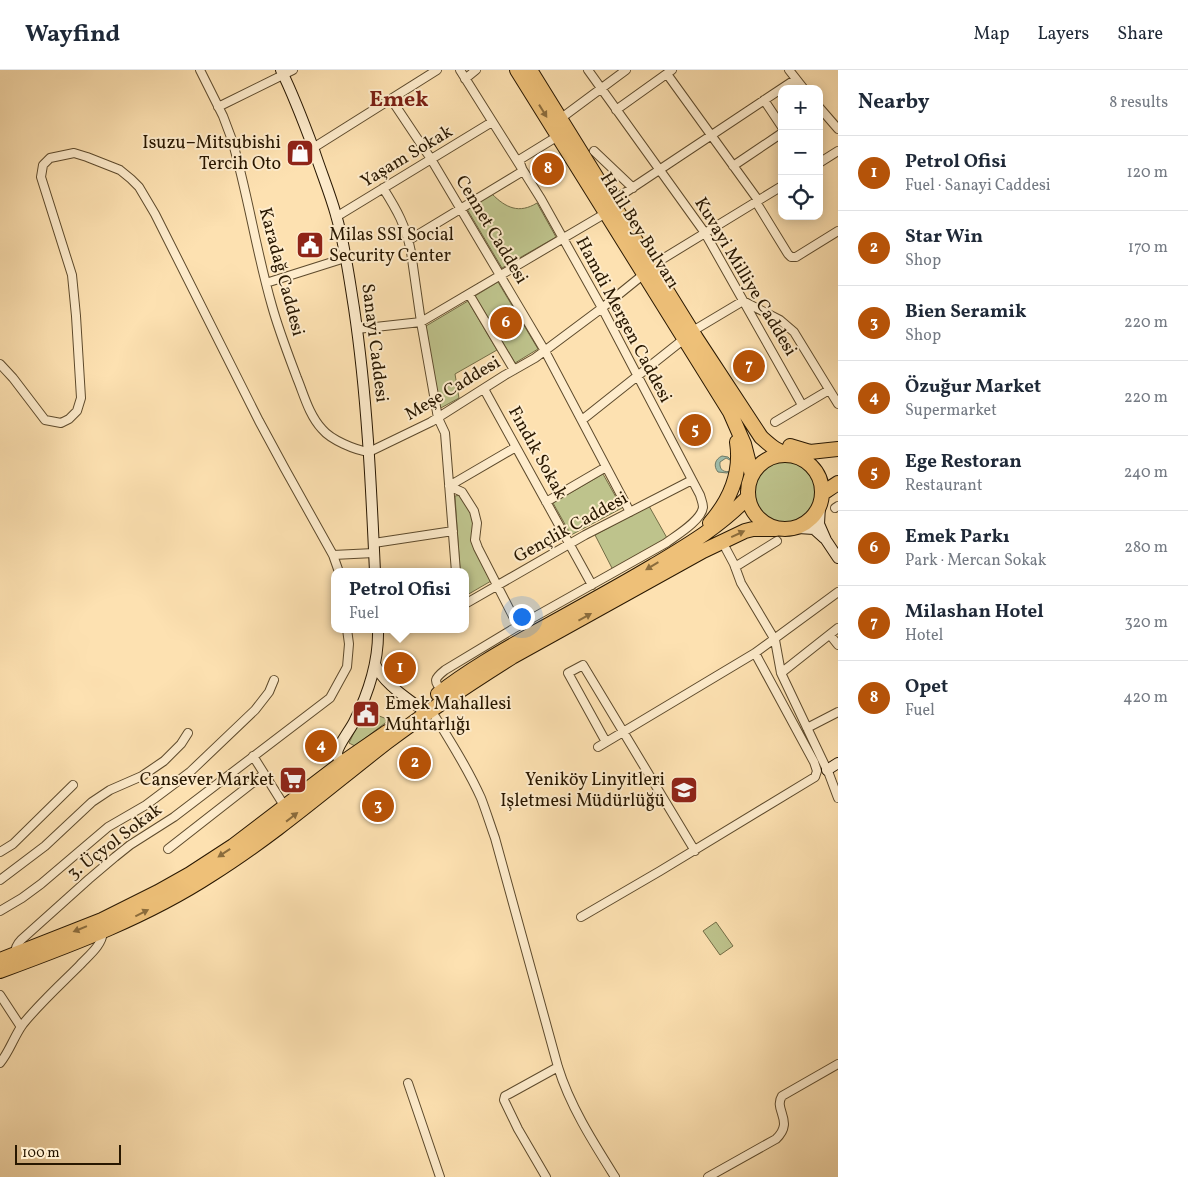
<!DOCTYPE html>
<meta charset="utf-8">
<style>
:root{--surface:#fff;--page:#f2f2f3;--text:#1f2937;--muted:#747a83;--line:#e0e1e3;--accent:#b45309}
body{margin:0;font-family:Vollkorn,serif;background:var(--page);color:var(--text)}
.controls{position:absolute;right:15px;top:15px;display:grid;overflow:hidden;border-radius:10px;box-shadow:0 2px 12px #0003}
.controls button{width:45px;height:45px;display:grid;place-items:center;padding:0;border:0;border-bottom:1px solid var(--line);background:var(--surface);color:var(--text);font:25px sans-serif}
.scale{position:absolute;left:15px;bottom:12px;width:106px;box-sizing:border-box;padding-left:5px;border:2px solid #281700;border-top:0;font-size:14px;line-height:18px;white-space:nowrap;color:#281700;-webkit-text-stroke:4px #feeccc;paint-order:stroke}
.you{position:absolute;left:521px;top:546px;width:18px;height:18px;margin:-12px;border:4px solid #fff;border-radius:50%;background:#1a73e8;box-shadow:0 0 0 8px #1a73e833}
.badge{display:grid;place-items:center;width:32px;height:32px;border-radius:50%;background:var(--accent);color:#fff;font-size:16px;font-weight:700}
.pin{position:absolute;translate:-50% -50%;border:2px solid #fff;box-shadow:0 1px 5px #0006}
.popup{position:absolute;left:331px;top:498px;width:138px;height:65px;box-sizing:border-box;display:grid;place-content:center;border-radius:10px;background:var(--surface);filter:drop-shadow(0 1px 4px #0005);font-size:16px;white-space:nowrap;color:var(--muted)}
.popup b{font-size:19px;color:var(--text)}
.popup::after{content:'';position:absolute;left:50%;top:100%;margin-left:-10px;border:10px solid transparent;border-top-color:var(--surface)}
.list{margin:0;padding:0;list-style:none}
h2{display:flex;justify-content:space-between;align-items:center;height:65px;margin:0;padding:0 20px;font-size:21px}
h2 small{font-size:16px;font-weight:400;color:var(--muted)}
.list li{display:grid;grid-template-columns:32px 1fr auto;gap:15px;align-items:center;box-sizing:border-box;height:75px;padding:0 20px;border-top:1px solid var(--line)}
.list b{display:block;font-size:19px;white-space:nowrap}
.list p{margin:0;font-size:16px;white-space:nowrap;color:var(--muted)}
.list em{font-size:16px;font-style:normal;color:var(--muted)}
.icon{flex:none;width:28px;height:28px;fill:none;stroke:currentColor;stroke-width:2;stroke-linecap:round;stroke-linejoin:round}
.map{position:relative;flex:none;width:838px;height:1107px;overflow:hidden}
header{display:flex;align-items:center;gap:30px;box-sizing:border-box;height:70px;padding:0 25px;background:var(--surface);border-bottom:1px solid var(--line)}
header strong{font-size:24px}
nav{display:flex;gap:28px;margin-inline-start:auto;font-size:18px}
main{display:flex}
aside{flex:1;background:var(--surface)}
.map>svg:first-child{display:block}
.green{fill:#bec38c;stroke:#736d46}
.water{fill:#9fbead;stroke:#6f7b68}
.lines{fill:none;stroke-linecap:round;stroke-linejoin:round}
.street-casing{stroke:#5d4a2c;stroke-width:10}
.secondary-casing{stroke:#281700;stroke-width:12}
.highway-casing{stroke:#281700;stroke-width:16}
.street{stroke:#feeccc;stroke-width:8}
.secondary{stroke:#feeccc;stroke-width:10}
.highway{stroke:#eec078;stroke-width:14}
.oneway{fill:#8b6c3c}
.labels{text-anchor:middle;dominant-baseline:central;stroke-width:4;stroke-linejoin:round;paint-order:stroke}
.poi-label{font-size:18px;fill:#281700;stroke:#feeccc;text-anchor:end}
.street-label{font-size:18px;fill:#281700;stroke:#feeccc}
.district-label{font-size:22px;font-weight:bold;fill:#7a1f14;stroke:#feeccc}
</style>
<header>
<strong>Wayfind</strong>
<nav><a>Map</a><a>Layers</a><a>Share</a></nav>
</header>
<main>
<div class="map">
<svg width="838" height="1107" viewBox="0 0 838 1107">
<rect width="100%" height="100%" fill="#fde1b1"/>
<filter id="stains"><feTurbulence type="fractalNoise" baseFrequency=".004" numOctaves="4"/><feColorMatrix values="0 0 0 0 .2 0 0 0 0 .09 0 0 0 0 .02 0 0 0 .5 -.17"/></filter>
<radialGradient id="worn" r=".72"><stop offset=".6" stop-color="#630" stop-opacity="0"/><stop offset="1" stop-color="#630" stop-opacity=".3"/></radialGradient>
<!-- green -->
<path class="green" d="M492,124c14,14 27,20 45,9l19,34 -54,31 -35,-59z
M498,212l40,67 -23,14 -40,-67z
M468,231l29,49 -42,24 4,24 -20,11 -13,-83z
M751 422a33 33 0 1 1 66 0a33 33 0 1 1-66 0Z
M603,404l19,34 -51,27 -18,-32z
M461,425c5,8 14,19 12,30 0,6 -2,9 -1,16l19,40 -24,14 -2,-1v-22h-5l-5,-76z
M649,436l18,32 -54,32 -18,-35z
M365,640l24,10 -34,26 -6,-3z
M716,852l17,24 -13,9 -17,-24z"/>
<!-- water -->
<path class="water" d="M722,386l6,1 4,4 -6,-3 -6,4c-1,8 4,11 11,9l-4,2 -9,-1c-5,-6 -3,-13 4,-16z"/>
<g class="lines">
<!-- street casing -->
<g class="street-casing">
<path id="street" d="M200,0l23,46 9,24c16,54 24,111 40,166 7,25 16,48 25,72 7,17 12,37 25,51 9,11 33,21 47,23l62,-30 74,-47 30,-17 67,-50 42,-34
M588,0l117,163 97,172
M789,0l15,19
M667,4l91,126
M465,9l11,-9
M391,29l40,60 114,192 85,161
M764,30l18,27
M218,37l75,-37
M819,37l19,22
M616,40l56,-40
M560,49l66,-49
M313,78l124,-78
M594,81l39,37
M819,93l19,-12
M733,96l49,-33
M383,118c14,22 23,38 28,64l10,70 17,96 7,15 11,139
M611,132l185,-123
M756,132l32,52 3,3h5l42,-26
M336,147l156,-95
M409,170l114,-69 -4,-11 39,-24
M651,196l131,-80
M266,213l79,-25
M469,224l45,76
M357,259l64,-7 185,-109
M691,262l52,-31 37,19 14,12 44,72
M0,294l13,14 32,42 16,3 8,-4 8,-8 4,-13 -5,-82 -4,-41 -31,-98 2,-12 7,-7 24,-5 13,4 33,13 11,9 8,8 16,27 104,207 26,48 48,86 6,17
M484,319l108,196
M582,350l102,-81
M775,352l54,-32
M449,416l13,6 12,19 3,12 -2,17 3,8 40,78
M449,416l67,-39
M546,432l60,-35
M835,438l3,-2
M374,473l79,-12
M726,479l8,15 7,19 34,57 6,33 48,101 9,24
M333,485l41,-2
M735,497l42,-26
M465,534l120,-69 107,-55
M830,565l8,10
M781,603l57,-45
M443,621c-11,-10 -8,-13 2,-21l68,-41 153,-86c11,-8 36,-23 37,-36 0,-4 -2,-8 -3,-12l-98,-187 -61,-109 -81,-129
M431,640c18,29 36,57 50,88 5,13 9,26 14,40l63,229c12,39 35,75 57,110
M807,658l31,-16
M606,672l-38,-69 15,-8 112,186
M598,677l157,-94 83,-61
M253,686l32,51
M168,779l96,-75
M0,782l13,-8 60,-59
M0,810l45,-34 47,-44 18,-12 32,-14 22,-15 17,-17 7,-11
M0,841l22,-13 19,-14 67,-57 38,-22 44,-33 65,-62 14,-18 5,-12
M581,847l79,-46 155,-94 2,-6 -3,-9 -59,-109
M15,884c0,-6 2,-10 6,-14l68,-61 26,-22 15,-12 44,-28 156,-119 17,-31 2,-23 -2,-15
M0,925l21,32
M0,993c10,-12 14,-27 23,-39 17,-21 37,-39 56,-58 9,-10 23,-20 24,-34
M408,1013l32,94
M546,1107l-28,-48 -14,-29 1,-4 4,-2 49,-27
M708,1107l68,-38c19,-18 -3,-29 6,-43l56,-32"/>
</g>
<!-- secondary casing -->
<g class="secondary-casing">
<path id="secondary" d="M281,0c13,26 23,53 33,80 7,22 16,43 22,65 9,30 13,62 18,93 13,87 17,175 21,264
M820,436l-1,18 7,16 12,18
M798,458l16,1 10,9
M375,594c8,19 29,32 45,44
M342,693c-3,-3 -5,-6 -5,-10 1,-8 13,-23 17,-31 14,-28 25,-61 24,-93
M827,700l11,-7"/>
</g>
<!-- highway casing -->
<g class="highway-casing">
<path id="highway" d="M517,0l213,342 14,32 8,31
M530,0l166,268 65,99c9,8 16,15 29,18
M790,376l20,6 28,-3
M748 422a37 37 0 1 1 74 0a37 37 0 1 1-74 0Z
M823,423l15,-10
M710,453c20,-23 32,-49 27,-81
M438,624c32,-25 68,-45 103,-65 38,-21 75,-41 112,-63 35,-21 66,-39 95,-69
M0,890l102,-40 56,-28 32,-18 43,-28 109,-83 45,-31
M0,901c73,-27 146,-54 212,-97 62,-39 117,-87 175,-132 40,-30 82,-58 125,-85l191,-106 42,-20 8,-2h23"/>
</g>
<!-- street -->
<use href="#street" class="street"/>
<!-- secondary -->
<use href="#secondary" class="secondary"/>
<!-- highway -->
<use href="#highway" class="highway"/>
</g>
<!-- one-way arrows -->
<defs><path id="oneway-solid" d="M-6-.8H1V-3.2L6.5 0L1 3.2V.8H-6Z" transform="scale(1.25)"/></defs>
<g class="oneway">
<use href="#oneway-solid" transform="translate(543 41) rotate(58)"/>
<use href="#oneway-solid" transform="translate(738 464) rotate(-25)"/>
<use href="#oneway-solid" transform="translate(652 496) rotate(149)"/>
<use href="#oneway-solid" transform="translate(585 547) rotate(-29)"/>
<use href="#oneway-solid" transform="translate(292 747) rotate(-38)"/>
<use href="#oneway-solid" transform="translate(224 783) rotate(146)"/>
<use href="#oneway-solid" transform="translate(142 843) rotate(-27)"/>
<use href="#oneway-solid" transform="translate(80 859) rotate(158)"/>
</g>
<!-- icons -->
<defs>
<g id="shop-square" transform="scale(1.4375)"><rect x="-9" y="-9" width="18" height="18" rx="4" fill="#8f2418" stroke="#feeccc"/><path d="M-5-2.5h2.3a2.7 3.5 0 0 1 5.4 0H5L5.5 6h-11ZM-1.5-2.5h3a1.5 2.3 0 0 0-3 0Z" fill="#fff"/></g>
<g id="civic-square" transform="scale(1.4375)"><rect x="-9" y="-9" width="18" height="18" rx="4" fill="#8f2418" stroke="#feeccc"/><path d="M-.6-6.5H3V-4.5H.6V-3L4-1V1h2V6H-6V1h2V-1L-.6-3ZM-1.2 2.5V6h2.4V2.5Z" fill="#fff"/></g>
<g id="supermarket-square" transform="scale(1.4375)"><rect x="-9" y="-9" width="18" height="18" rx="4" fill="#8f2418" stroke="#feeccc"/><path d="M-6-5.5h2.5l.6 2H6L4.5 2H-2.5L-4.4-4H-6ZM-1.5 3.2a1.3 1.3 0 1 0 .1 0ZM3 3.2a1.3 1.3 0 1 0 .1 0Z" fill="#fff"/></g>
<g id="school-square" transform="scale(1.4375)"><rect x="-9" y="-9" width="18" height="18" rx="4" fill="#8f2418" stroke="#feeccc"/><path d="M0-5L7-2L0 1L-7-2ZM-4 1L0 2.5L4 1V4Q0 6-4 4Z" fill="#fff"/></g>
</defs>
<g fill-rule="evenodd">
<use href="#shop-square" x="300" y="83"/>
<use href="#civic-square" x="310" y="175"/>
<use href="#civic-square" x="366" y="644"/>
<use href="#supermarket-square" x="293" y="710"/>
<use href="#school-square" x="684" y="720"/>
</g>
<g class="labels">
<!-- poi labels -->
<g class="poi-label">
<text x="281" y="73">Isuzu–Mitsubishi<tspan x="281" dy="21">Tercih Oto</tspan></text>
<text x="329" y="165" text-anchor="start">Milas SSI Social<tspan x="329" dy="21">Security Center</tspan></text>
<text x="385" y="634" text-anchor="start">Emek Mahallesi<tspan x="385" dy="21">Muhtarlığı</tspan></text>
<text x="274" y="710">Cansever Market</text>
<text x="665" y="710">Yeniköy Linyitleri<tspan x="665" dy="21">Işletmesi Müdürlüğü</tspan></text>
</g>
<!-- street labels -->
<g class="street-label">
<text transform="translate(407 87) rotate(-31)">Yaşam Sokak</text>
<text transform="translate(491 160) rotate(59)">Cennet Caddesi</text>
<text transform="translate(639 161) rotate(58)">Halil Bey Bulvarı</text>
<text transform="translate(281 202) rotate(75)">Karadağ Caddesi</text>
<text transform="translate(745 207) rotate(59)">Kuvayi Milliye Caddesi</text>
<text transform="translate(623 250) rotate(62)">Hamdi Mergen Caddesi</text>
<text transform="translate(374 273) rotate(83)">Sanayi Caddesi</text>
<text transform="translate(453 319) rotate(-31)">Meşe Caddesi</text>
<text transform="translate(537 383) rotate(61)">Fındık Sokak</text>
<text transform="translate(571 458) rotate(-29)">Gençlik Caddesi</text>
<text transform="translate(115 772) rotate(-37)">3. Üçyol Sokak</text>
</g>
<!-- district labels -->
<g class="district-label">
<text x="399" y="30">Emek</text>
</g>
</g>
<rect width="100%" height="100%" filter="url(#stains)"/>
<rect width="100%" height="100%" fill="url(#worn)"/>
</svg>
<div class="controls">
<button>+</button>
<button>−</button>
<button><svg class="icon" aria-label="locate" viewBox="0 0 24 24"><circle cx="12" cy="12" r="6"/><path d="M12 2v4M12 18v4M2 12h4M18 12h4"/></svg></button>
</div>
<div class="scale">100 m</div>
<div class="you"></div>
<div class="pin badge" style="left:400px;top:598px">1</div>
<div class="popup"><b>Petrol Ofisi</b>Fuel</div>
<div class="pin badge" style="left:415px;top:693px">2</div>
<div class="pin badge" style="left:378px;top:736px">3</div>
<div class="pin badge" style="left:321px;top:676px">4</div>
<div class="pin badge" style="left:695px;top:360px">5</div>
<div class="pin badge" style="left:506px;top:253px">6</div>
<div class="pin badge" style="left:749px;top:296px">7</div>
<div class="pin badge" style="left:548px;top:99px">8</div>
</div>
<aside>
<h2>Nearby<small>8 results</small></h2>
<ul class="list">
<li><span class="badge">1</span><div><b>Petrol Ofisi</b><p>Fuel · Sanayi Caddesi</p></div><em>120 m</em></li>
<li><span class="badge">2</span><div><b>Star Win</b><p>Shop</p></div><em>170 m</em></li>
<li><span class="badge">3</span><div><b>Bien Seramik</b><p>Shop</p></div><em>220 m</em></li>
<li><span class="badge">4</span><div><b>Özuğur Market</b><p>Supermarket</p></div><em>220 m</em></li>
<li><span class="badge">5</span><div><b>Ege Restoran</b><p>Restaurant</p></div><em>240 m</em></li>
<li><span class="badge">6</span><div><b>Emek Parkı</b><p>Park · Mercan Sokak</p></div><em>280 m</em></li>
<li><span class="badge">7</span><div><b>Milashan Hotel</b><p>Hotel</p></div><em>320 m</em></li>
<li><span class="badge">8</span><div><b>Opet</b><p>Fuel</p></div><em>420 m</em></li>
</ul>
</aside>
</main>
